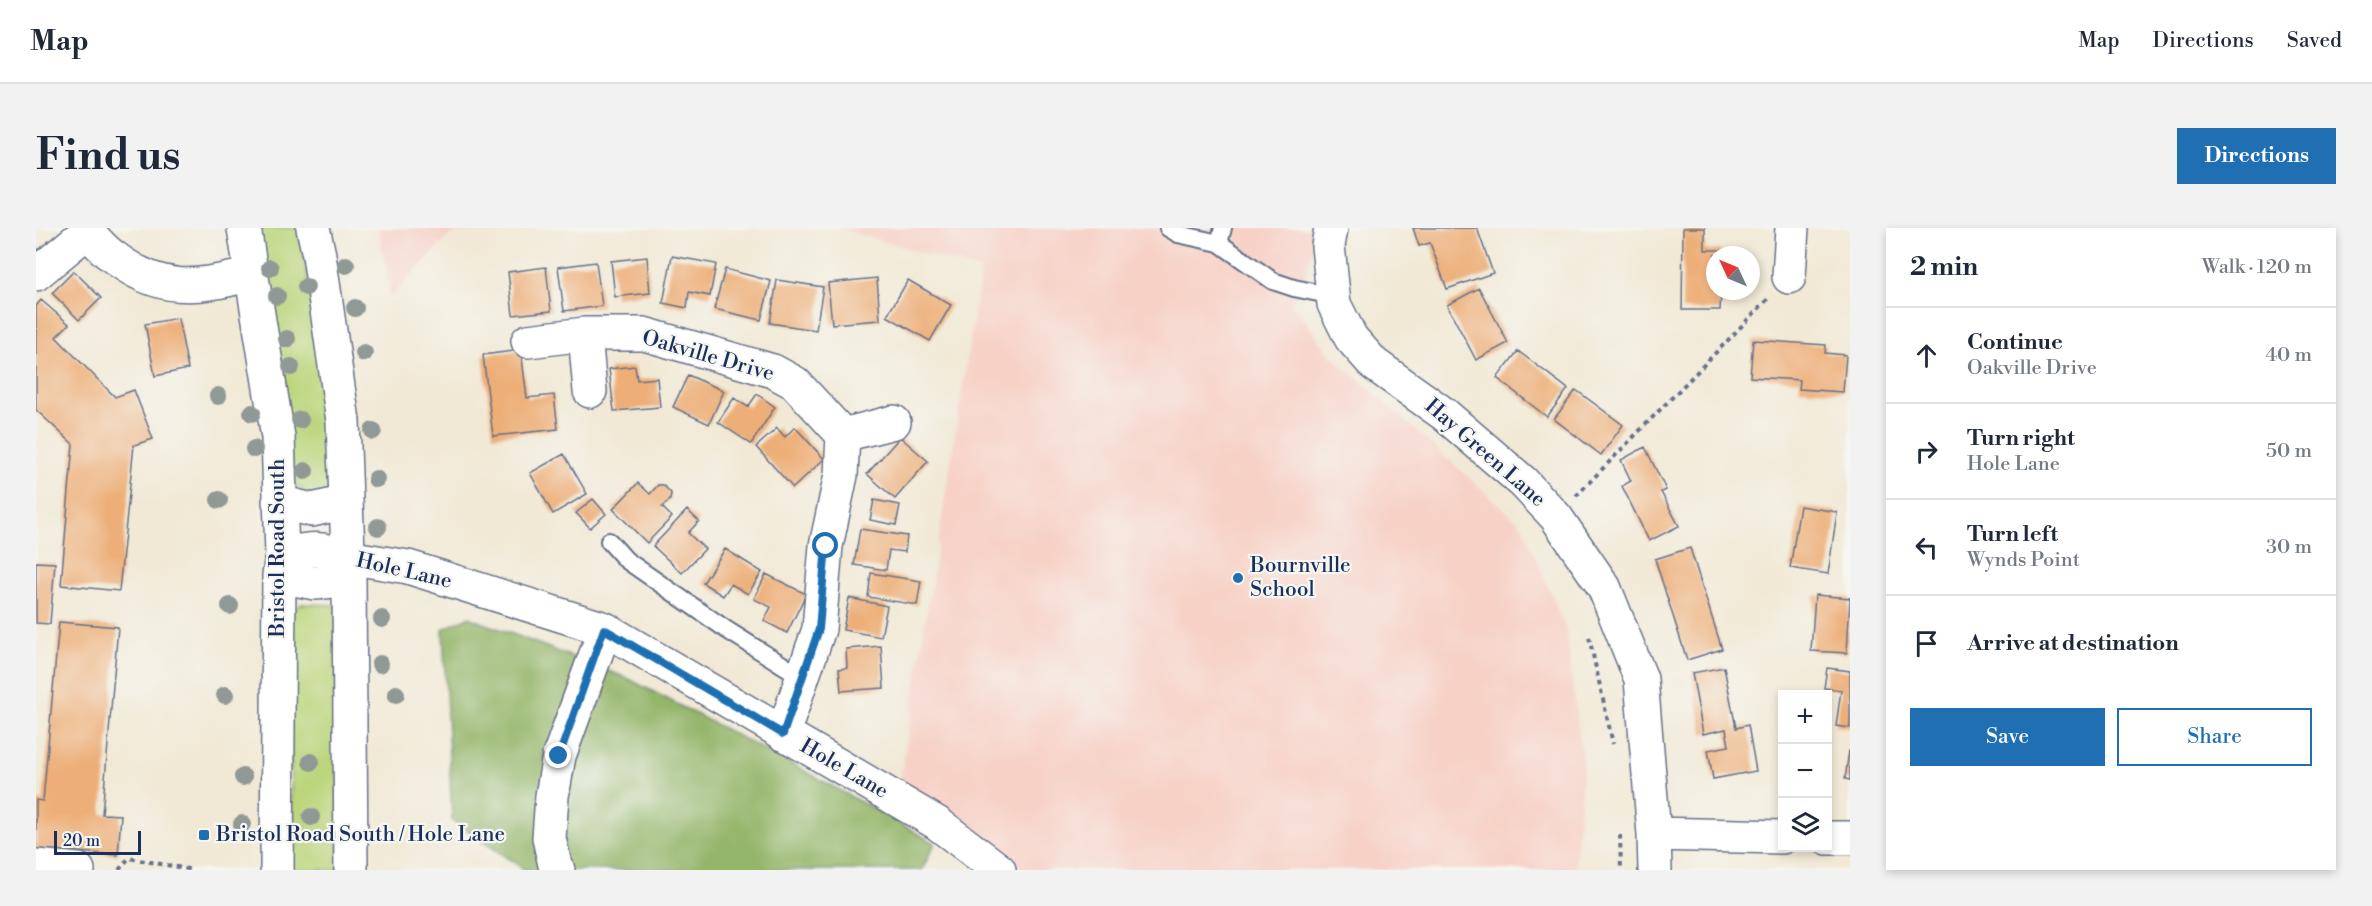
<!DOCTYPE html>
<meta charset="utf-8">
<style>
:root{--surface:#fff;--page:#f2f2f3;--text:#1f2937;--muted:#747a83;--line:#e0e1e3;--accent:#1f6fb2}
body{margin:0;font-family:"Libre Bodoni",serif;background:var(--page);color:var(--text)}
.controls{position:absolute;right:18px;bottom:18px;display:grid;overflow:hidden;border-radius:0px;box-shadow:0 3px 9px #0003}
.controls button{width:54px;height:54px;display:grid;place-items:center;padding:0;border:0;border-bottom:2px solid var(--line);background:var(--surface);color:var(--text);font:30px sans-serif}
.compass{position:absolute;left:1670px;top:18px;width:54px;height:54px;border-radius:50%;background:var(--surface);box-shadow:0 3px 9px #0003;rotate:314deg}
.scale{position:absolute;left:18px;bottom:15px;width:87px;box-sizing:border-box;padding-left:6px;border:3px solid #1b2f5e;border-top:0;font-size:16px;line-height:21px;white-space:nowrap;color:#1b2f5e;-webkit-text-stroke:4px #f6f6f2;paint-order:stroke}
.stop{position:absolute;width:18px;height:18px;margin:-14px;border:4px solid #1f6fb2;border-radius:50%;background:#fff}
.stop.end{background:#1f6fb2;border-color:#fff;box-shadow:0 2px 6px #0008}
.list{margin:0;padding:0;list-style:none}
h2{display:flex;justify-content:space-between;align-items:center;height:78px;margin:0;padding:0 24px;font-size:26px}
h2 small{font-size:20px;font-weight:400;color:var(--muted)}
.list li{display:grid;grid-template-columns:39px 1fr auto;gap:18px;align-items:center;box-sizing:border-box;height:96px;padding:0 24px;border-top:2px solid var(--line)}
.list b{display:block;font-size:22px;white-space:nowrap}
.list p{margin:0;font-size:20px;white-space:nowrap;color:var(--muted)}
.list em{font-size:20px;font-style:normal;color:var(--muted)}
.actions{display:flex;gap:12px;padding:18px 24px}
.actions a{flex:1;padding:14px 0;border:2px solid var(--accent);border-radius:0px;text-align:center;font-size:21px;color:var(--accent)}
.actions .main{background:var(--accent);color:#fff}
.icon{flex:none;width:33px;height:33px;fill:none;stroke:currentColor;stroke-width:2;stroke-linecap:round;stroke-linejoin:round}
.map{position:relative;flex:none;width:1814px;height:642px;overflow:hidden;border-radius:0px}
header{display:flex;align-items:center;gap:36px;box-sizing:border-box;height:84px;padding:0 30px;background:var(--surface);border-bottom:2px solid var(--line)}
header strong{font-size:28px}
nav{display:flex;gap:33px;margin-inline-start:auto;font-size:21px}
.intro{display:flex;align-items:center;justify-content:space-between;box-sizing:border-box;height:144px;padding:0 36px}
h1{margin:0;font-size:42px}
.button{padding:15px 27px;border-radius:0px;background:var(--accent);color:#fff;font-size:21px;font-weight:700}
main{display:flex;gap:36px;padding:0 36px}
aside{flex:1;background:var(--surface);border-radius:0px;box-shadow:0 3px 9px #0003}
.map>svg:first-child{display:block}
.built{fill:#f7d1c6}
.green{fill:#bbd57b;stroke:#6b826c;stroke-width:1.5}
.forest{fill:#94b66b;stroke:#587264;stroke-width:1.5}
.building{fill:#edae77}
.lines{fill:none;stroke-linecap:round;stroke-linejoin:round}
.lane-casing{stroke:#667088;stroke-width:20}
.street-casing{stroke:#667088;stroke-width:36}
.highway-casing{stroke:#667088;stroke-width:36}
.path{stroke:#667088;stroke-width:4;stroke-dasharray:4.5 4.5;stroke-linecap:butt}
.lane{stroke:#fff;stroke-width:16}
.street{stroke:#fff;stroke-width:33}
.highway{stroke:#fff;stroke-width:33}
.tree{fill:#919997}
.route{stroke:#1f6fb2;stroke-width:8}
.poi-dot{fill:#1f6fb2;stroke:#f6f6f2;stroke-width:2}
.labels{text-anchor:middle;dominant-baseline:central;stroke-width:4.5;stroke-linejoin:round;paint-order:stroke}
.street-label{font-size:21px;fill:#1b2f5e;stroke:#f6f6f2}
.poi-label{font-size:21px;fill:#1b2f5e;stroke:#f6f6f2;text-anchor:start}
</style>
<header>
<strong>Map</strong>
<nav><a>Map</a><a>Directions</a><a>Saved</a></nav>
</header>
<div class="intro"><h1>Find us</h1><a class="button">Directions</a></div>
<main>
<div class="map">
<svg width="1814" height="642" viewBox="0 0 1814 642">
<rect width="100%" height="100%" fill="#f6f6f2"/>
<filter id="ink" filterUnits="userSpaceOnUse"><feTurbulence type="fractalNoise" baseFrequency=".0167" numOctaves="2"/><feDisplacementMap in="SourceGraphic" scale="12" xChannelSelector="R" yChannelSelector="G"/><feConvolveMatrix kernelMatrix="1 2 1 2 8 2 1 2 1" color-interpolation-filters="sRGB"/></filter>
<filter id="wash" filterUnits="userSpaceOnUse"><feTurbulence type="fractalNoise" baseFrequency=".008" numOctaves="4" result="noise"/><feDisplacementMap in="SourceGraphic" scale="24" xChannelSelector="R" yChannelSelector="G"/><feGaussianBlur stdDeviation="1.35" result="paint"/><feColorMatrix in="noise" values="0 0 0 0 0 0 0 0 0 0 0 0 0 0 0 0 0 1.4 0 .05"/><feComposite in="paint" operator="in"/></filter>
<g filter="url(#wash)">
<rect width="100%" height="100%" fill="#f1e9d5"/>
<!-- built -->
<path class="built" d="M343,0h109l-37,6 -61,63z
M803,0h478l-12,51 -14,24 41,53 190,169 44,105 17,137 -8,103h-550l-77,-59 -48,-28 81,-513z"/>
<!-- green -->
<path class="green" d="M219,0h45l31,196 -2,71h-19l-16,-10z
M265,376l35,1 3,265h-48v-257z"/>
<!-- forest -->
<path class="forest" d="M432,389l159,61 174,91 134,74 -13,27h-397l-73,-50 -9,-191z"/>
<g id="blocks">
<!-- building -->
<path class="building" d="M1377,0h64l16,45 -46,16 -17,-46 -11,3z
M1647,0h22v22h16v5h-6v36h6l-1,19h-38z
M636,28l44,8 -6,32 -21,-4 -2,16 -24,-5z
M611,29l3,36 -35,4 -4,-36z
M560,34l6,44 -38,5 -6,-44z
M510,39l5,44 -38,4 -5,-43z
M689,41l46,12 -10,39 -47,-11z
M38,43l27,27 -22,22 -27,-27z
M841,50l3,42 -48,4 -4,-41z
M741,52l46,7 -7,43 -46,-7z
M872,52l43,25 -21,36 -43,-25z
M1443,60l29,55 -32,17 -29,-55z
M5,72l28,24 -13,13 59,60 19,-7 19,49 -19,6 -15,146 -58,-6 12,-141 -37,-34v-104z
M142,90l10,51 -33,7 -10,-52z
M1717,112l73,5 -1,8 21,2 -3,37 -44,-3 1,-9 -50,-3z
M485,122l6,48 27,-3 4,34 -65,7 -10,-81z
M1482,123l50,38 -21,28 -50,-39z
M599,138l2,14 20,-2 3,29 -46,4 -5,-42z
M652,147l36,16 -15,33 -36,-17z
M1540,162l47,35 -22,30 -47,-36z
M721,166l18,13 -24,37 -33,-22 16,-24 14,9z
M759,199l29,32 -31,29 -37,-41 21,-19 8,9z
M864,209l28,24 -33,38 -28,-25z
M1609,219l21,43 -5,2 18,34 -30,15 -27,-55 9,-5 -10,-21z
M528,226l23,40 -34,20 -23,-41z
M602,255l12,11 8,-9h5l8,8 -1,7 -8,7 10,10 -25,26 -34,-34z
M557,271l13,15 -16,14 -14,-15z
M838,272l26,5 -4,20 -26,-5z
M1764,278l37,6 -9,62 -38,-6z
M651,282l12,11 -11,12 17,16 -23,24 -29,-27z
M824,301l47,7 -2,16 -16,-2 -3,20 -32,-5z
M1654,320l32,101 -35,11 -32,-101z
M689,321l37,23 -14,22 -17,-10 -8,12 -20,-13z
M0,334l19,1 -5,61 -14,-1z
M835,345l50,8 -4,24 -49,-8z
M730,346l40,20 -19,39 -23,-12 7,-14 -17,-8z
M1779,367l35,3 -3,55 -36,-2z
M813,370l38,8 -6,31 -38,-7z
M23,394l59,5 -16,187 19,1 -3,40 -82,-6v-49l7,1z
M845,418l3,42 -43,3 -2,-22 8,-1 -1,-19z
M1688,439l12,61 12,-3 8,46 -43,8 -5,-29 21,-4 -3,-17 -23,5 -11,-61z
M1791,440l23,3v57l-14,-2 5,-36 -17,-2z
M1813,523h1v29l-5,-1z"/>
</g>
</g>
<g filter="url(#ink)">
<use href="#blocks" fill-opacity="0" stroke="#667088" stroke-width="1.5"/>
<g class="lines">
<!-- lane casing -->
<g class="lane-casing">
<path id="lane" d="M1132,0l10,6 41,9 54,38 21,7 39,8
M1183,15l4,-15
M573,313l17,19 101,70 75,47"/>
</g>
<!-- street casing -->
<g class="street-casing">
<path id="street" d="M49,0c8,9 16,20 26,27 48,38 84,34 140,19
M1295,0l-3,18 6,58 17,34 23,26 70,50 79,68 33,35 48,70 37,92 13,155 1,36
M0,46l52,-43
M1753,49l3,-49
M549,106l5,57
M492,113l57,-7h59l129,37 22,12 48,52 -2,40 -15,71 -7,83 -36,105
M807,207l51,-13
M311,329l61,10 197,62 332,194 62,47
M1618,606l128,3
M1792,610h22
M0,638l42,4
M522,642l-3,-5 -6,-27 3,-42 7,-40 46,-127"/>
</g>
<!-- highway casing -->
<g class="highway-casing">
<path id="highway" d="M208,0l34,209 4,117 -3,22 -2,294
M277,0l6,27 24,166 6,158 2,291
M243,274l33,8 34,-8
M246,326c28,-5 37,-8 65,3
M243,348l36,7 34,-4"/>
</g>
<!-- path -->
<path class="path" d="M1540,268l192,-197
M1553,409l24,107
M1584,607l1,35
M83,642l10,-12 64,12"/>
<!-- lane -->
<use href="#lane" class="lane"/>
<!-- street -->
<use href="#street" class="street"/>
<!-- highway -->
<use href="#highway" class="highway"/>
</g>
<!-- trees -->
<g class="tree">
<circle cx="310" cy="37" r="9"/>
<circle cx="234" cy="40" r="9"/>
<circle cx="270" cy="59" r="9"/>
<circle cx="241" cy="68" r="9"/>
<circle cx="319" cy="80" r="9"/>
<circle cx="251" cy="111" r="9"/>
<circle cx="328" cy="125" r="9"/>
<circle cx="255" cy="139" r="9"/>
<circle cx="182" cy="168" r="9"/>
<circle cx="216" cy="185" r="9"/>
<circle cx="264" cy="192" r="9"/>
<circle cx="337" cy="203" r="9"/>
<circle cx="218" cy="221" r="9"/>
<circle cx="269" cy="243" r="9"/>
<circle cx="340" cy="251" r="9"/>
<circle cx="183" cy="272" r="9"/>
<circle cx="342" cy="299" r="9"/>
<circle cx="194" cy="378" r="9"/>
<circle cx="346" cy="391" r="9"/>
<circle cx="344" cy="436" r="9"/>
<circle cx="360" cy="466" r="9"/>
<circle cx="189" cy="467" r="9"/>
<circle cx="275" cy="534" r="9"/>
<circle cx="207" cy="549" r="9"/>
<circle cx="275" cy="589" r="9"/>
<circle cx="206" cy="596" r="9"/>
</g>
</g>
<g class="lines" filter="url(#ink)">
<!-- route -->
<path class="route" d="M523,528l45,-127 179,105 36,-105 7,-83"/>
</g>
<!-- markers -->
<g class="poi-dot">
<circle cx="1202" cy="350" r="6"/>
<rect x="162" y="601" width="12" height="12" rx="3"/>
</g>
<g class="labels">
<!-- street labels -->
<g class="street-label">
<text transform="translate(672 128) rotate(16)">Oakville Drive</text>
<text transform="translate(1449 225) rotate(41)">Hay Green Lane</text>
<text transform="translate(242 320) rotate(-90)">Bristol Road South</text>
<text transform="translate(368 343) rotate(13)">Hole Lane</text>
<text transform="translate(808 541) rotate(30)">Hole Lane</text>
</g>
<!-- poi labels -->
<g class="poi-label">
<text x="1214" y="338">Bournville<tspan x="1214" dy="24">School</tspan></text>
<text x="180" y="607">Bristol Road South / Hole Lane</text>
</g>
</g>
</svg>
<div class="controls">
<button>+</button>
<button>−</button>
<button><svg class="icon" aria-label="layers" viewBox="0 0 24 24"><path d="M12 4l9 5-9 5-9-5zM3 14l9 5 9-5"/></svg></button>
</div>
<svg class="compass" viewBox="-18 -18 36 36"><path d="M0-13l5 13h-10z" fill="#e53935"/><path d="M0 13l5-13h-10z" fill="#747a83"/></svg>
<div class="scale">20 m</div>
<div class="stop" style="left:790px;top:318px"></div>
<div class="stop end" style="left:523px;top:528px"></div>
</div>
<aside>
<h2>2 min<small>Walk · 120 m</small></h2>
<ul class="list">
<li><svg class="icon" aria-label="ahead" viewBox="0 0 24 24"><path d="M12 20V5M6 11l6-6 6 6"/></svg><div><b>Continue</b><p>Oakville Drive</p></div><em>40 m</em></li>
<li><svg class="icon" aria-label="right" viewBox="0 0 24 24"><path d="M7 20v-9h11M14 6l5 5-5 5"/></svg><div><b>Turn right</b><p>Hole Lane</p></div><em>50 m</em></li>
<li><svg class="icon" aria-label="left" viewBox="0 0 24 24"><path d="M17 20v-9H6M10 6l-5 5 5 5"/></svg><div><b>Turn left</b><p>Wynds Point</p></div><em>30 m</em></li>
<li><svg class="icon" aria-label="arrive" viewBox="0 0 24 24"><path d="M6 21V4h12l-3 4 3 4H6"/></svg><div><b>Arrive at destination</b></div></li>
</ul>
<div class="actions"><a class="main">Save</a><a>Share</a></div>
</aside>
</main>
